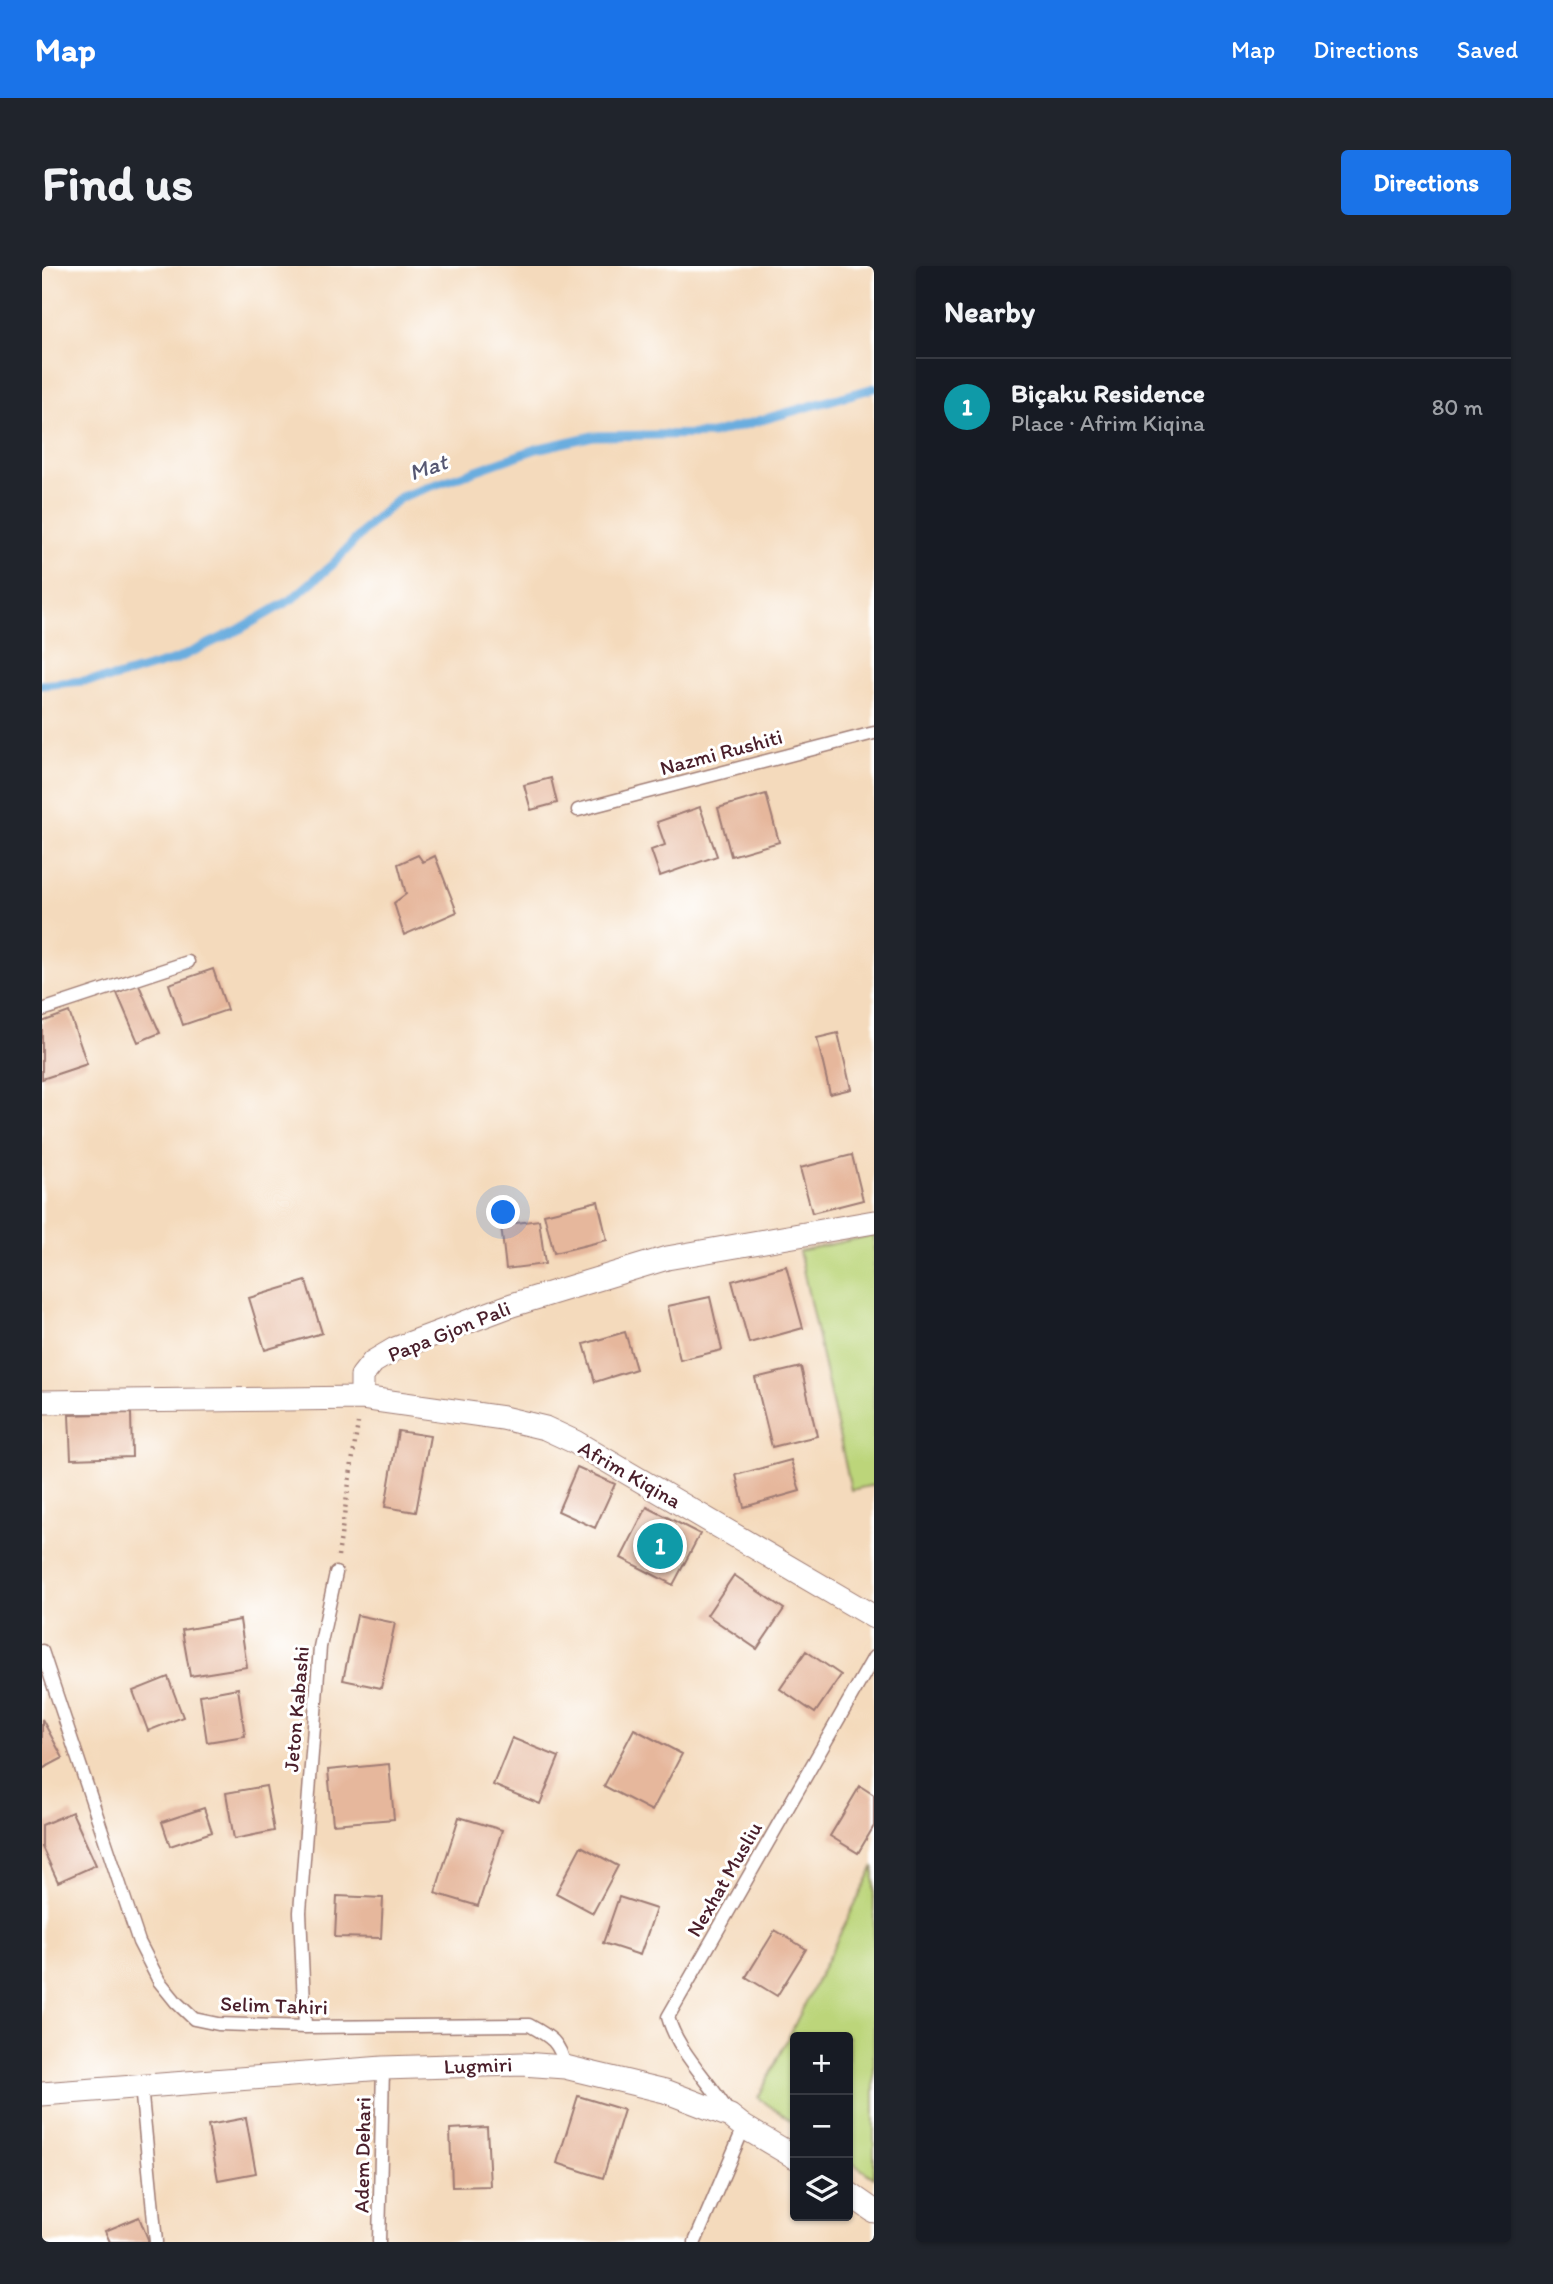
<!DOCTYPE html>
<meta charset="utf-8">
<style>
:root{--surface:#171b24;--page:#20242c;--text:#f1f3f6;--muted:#9ea1a6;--line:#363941;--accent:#1a73e8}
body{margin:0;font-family:Itim,sans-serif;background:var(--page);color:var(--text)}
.controls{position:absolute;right:21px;bottom:21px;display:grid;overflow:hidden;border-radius:7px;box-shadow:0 2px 5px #0004}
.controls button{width:63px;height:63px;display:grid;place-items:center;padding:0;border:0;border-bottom:2px solid var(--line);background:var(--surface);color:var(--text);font:35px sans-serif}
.you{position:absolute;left:462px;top:947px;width:24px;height:24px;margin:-18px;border:5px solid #fff;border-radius:50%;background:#1a73e8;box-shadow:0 0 0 10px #1a73e833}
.badge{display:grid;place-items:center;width:46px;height:46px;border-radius:50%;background:var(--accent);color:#fff;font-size:23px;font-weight:700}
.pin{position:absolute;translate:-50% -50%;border:4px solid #fff;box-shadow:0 2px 7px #0006}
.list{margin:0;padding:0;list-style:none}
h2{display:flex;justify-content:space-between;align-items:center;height:91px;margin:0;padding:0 28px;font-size:30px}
h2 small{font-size:23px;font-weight:400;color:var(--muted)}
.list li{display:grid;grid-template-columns:46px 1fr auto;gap:21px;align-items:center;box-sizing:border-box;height:98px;padding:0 28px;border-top:2px solid var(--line)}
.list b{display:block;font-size:26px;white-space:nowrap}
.list p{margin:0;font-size:23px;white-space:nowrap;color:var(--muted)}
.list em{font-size:23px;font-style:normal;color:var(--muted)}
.icon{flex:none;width:38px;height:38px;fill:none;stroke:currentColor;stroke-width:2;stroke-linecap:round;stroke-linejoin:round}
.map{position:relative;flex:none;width:832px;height:1976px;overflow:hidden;border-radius:7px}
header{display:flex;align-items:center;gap:42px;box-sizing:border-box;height:98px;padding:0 35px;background:var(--accent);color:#fff}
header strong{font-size:33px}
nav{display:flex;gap:38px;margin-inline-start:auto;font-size:24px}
.intro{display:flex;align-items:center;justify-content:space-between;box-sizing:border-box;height:168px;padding:0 42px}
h1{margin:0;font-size:49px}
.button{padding:18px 32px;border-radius:7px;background:var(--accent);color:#fff;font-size:24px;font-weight:700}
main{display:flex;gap:42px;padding:0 42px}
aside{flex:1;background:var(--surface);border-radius:7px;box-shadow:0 2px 5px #0004}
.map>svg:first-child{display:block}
.green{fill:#bcd57a;stroke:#837a52;stroke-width:2}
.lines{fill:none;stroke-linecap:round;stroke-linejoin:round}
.stream{stroke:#6aaddf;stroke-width:9}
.building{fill:#e6b79c}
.lane-casing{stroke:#9f7c74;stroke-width:15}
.street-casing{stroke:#9f7c74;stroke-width:25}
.path{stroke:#9f7c74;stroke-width:4.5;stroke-dasharray:2 5;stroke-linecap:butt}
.lane{stroke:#fff;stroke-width:12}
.street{stroke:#fff;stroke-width:23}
.labels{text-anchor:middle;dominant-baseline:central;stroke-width:6;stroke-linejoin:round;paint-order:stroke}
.street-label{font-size:21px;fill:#4a1f2b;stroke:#fff}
.water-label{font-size:23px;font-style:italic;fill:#575873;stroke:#fff}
</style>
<header>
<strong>Map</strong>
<nav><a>Map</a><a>Directions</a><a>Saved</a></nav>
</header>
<div class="intro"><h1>Find us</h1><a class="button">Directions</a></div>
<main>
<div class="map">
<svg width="832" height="1976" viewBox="0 0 832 1976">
<rect width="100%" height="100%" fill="#fff"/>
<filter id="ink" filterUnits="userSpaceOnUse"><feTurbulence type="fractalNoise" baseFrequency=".0143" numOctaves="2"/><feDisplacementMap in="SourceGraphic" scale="14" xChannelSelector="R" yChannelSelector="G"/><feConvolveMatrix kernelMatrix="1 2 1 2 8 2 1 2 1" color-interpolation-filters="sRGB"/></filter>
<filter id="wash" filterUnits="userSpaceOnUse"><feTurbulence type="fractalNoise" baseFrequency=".00686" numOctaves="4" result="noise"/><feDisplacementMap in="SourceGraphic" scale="28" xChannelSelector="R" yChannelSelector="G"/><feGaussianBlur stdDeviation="1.57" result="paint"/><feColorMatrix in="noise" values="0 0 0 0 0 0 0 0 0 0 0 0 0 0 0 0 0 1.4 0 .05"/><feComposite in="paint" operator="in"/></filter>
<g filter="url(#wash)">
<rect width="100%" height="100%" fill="#f4dabc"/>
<!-- green -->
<path class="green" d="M832,969v250l-23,5 -52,-239z
M832,1600v312l-26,-18v-123h-53v86l-37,-25z"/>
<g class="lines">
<!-- stream -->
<path class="stream" d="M0,419l71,-7 62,-18 65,-31 52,-30 41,-35 39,-42 29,-25 135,-48 57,-13 119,-2 162,-46"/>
</g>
<g id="blocks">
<!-- building -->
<path class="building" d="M509,512l6,25 -26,7 -7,-25z
M724,528l13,48 -48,14 -13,-48z
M658,541l17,49 -57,20 -9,-26 14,-5 -8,-23z
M376,589l5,7 12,-6 22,56 -53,23 -10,-32 12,-9 -8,-30z
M171,703l14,41 -44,15 -14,-41z
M96,717l22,50 -22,9 -21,-49z
M27,746l18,52 -45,15v-57z
M796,767l13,56 -21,5 -13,-56z
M810,889l11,45 -51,13 -12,-45z
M556,935l9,39 -53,13 -10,-39z
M497,954l6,44 -39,5 -5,-44z
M744,1000l17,62 -54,15 -17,-62z
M264,1015l16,52 -57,17 -16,-52z
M668,1031l12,53 -42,10 -12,-54z
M583,1066l11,37 -41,13 -11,-38z
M759,1101l16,69 -45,11 -17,-69z
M89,1147l1,44 -61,2 -2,-44z
M356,1165l32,5 -14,76 -31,-5z
M749,1194l9,31 -56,16 -8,-32z
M535,1201l38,17 -20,44 -37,-17z
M605,1241l53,27 -27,51 -52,-27z
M692,1309l50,34 -27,40 -50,-34z
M315,1349l38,8 -14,65 -38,-8z
M198,1354l7,47 -57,9 -8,-46z
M764,1385l35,24 -26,38 -35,-24z
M126,1411l15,40 -35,14 -15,-40z
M196,1422l7,48 -38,6 -7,-47z
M0,1453l21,39 -21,11z
M592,1463l48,25 -30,57 -48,-25z
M470,1472l47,19 -19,47 -47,-19z
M347,1498l5,55 -61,5 -5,-54z
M224,1520l8,45 -40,8 -8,-46z
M818,1520l14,9v31l-16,27 -28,-17z
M162,1542l8,24 -42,14 -8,-24z
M30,1546l24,53 -38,17 -16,-35v-22z
M417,1551l43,13 -24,76 -43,-13z
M539,1580l37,20 -25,47 -37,-20z
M295,1630l46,2 -2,40 -46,-1z
M577,1631l37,12 -16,46 -37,-12z
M733,1664l31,19 -29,47 -31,-19z
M536,1830l46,14 -21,68 -46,-15z
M204,1852l10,55 -38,7 -10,-55z
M445,1861l3,59 -38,1 -2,-58z
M97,1951l10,25h-39l-5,-11z"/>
</g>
</g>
<g filter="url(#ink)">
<use href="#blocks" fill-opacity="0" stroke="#9f7c74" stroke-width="2"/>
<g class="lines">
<!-- lane casing -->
<g class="lane-casing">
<path id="lane" d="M536,544l296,-77
M0,744l146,-48
M0,1385l97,291 20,39 17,21 18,17 24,5 87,3 224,-2c22,12 31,17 36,42
M263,1761l-5,-115 20,-265 16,-74
M99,1820l15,156
M688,1849c-19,-33 -52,-62 -62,-98l206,-360
M337,1976l4,-174
M653,1976l49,-115"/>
</g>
<!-- street casing -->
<g class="street-casing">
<path id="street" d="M320,1132v-22l11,-14 22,-13 117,-44 155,-47 207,-36
M0,1136l320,-4 141,20 42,10 30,14 299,175
M0,1828l341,-26 139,-4 43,3 100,24 65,25 14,11 51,30
M806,1927l26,18"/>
</g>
<!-- path -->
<path class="path" d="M296,1290l20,-133"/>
<!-- lane -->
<use href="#lane" class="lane"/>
<!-- street -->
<use href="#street" class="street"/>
</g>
</g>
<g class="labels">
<!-- street labels -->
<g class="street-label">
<text transform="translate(679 486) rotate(-15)">Nazmi Rushiti</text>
<text transform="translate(407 1065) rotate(-22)">Papa Gjon Pali</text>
<text transform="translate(588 1208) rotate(30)">Afrim Kiqina</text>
<text transform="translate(254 1443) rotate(-85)">Jeton Kabashi</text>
<text transform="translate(682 1613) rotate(-60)">Nexhat Musliu</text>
<text transform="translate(232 1739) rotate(2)">Selim Tahiri</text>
<text transform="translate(436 1799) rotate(-2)">Lugmiri</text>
<text transform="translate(320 1889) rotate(-89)">Adem Dehari</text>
</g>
<!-- water labels -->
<g class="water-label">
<text transform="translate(386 201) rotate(-19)">Mat</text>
</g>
</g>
</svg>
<div class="controls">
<button>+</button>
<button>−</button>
<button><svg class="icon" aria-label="layers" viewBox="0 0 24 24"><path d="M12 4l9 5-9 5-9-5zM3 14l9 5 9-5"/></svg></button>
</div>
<div class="you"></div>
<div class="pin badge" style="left:618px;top:1280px;background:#0f9aa8">1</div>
</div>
<aside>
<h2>Nearby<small></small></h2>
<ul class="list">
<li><span class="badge" style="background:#0f9aa8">1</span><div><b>Biçaku Residence</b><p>Place · Afrim Kiqina</p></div><em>80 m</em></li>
</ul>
</aside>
</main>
